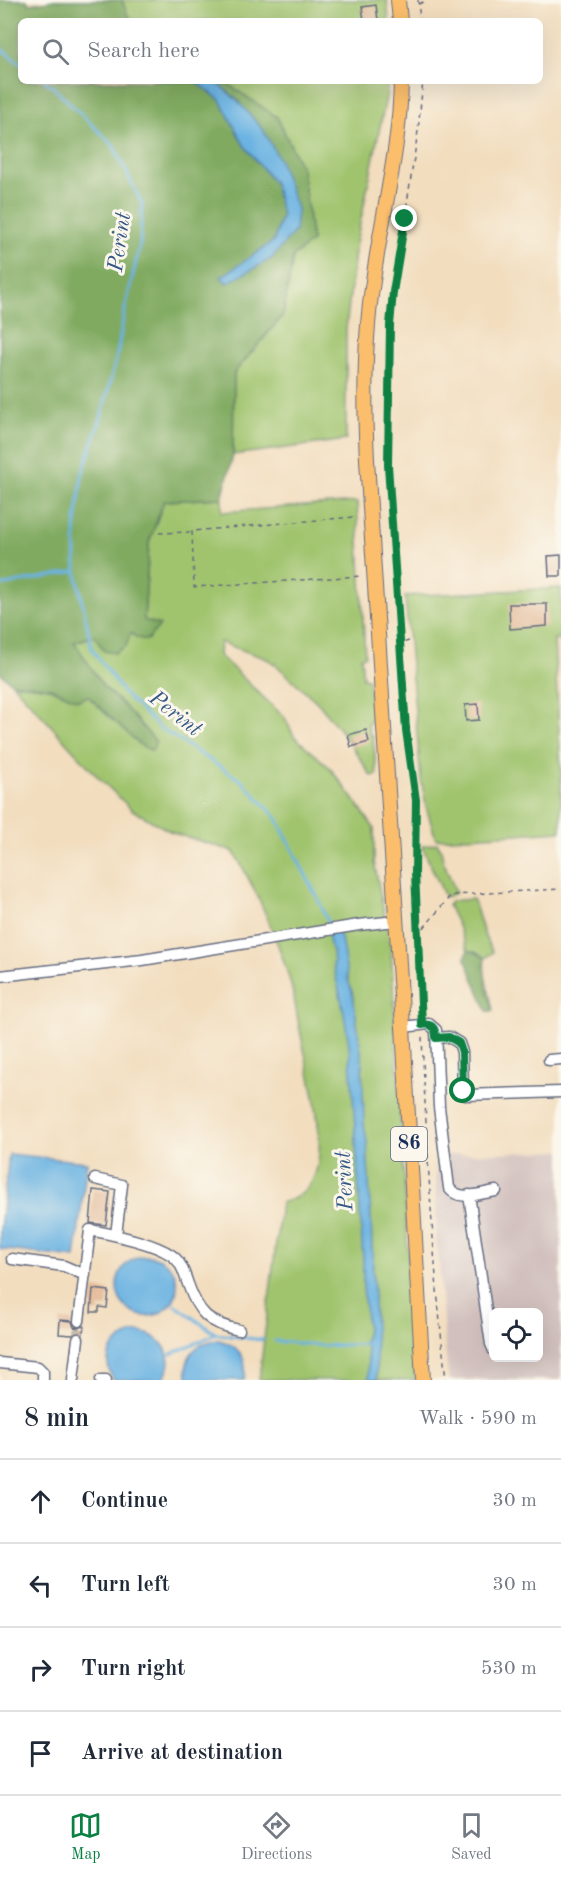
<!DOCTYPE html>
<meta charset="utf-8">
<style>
:root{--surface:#fff;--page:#f6f6f7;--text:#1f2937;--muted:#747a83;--line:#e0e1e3;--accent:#0b8043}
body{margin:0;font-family:"Old Standard TT",serif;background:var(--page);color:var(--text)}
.controls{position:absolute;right:18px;bottom:18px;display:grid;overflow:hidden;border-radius:9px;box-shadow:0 6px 24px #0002}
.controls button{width:54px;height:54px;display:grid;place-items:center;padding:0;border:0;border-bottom:2px solid var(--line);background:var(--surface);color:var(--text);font:30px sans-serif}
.stop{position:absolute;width:18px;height:18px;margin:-14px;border:4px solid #0b8043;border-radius:50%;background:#fff}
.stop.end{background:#0b8043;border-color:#fff;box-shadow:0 2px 6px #0008}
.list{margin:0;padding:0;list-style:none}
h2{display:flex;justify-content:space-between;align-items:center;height:78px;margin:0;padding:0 24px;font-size:26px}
h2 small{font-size:20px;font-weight:400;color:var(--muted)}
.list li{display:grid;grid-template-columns:39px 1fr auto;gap:18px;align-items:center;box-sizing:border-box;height:84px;padding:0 24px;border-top:2px solid var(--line)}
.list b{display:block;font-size:22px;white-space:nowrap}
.list em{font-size:20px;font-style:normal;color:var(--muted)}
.icon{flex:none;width:33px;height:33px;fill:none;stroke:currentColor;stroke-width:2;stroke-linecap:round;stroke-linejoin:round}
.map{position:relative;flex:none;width:561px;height:1380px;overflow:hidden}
.search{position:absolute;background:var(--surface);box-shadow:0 6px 24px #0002;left:18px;right:18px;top:18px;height:66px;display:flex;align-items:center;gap:15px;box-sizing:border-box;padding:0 21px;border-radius:9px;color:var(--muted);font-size:22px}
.sheet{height:414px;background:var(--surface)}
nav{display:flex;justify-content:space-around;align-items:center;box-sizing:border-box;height:84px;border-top:2px solid var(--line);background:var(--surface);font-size:16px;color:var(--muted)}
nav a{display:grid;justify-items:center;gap:3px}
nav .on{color:var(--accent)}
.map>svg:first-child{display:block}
.industrial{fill:#d1c0bd;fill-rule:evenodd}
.green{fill:#a0c46e;stroke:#5e7a66;stroke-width:1.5}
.forest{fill:#80aa61;stroke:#4e6c60;stroke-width:1.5}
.water{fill:#6bb3e2;stroke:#4371a0;stroke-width:1.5}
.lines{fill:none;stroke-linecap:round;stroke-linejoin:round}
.stream{stroke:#6bb3e2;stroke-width:3}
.building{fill:#e3ba99}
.minor-tunnel{stroke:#c7baab;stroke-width:10;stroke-dasharray:10 5;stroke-linecap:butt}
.minor-casing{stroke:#666c80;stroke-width:13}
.major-casing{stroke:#666c80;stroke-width:16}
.path{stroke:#666c80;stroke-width:1.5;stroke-dasharray:4.5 4.5;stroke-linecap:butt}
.minor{stroke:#fff;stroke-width:10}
.major{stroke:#fabe6d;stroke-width:14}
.route{stroke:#0b8043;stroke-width:8}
.labels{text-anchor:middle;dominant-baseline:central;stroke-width:6;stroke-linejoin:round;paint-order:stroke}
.shield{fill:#fbf7ec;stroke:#5e6b89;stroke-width:1.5}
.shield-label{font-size:20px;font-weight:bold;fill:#1b2f5e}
.water-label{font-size:22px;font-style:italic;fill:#335786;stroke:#fbf7ec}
</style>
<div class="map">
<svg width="561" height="1380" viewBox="0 0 561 1380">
<rect width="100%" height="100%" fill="#fbf7ec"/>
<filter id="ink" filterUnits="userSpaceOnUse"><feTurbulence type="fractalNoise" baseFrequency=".0167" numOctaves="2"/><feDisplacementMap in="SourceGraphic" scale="12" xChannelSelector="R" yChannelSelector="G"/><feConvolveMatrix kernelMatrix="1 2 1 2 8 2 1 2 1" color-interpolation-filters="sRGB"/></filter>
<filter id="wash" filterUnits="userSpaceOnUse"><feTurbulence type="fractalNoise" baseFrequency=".008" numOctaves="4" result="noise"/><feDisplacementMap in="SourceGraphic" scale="24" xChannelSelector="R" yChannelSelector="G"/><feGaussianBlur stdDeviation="1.35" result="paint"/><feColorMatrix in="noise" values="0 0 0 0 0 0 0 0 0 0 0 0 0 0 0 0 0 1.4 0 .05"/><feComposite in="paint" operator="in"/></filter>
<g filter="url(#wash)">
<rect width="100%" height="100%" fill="#f2ddbe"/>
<!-- industrial -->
<path class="industrial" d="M561,1151v229h-111l-3,-12 -5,-59 -4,-57 -2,-11v-86zM494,1312h44v46h-44z"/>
<!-- green -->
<path class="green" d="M122,0h265l2,21h-256l-6,-6z
M223,81h164v12l-31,150 -10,86v111l-113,15 1,-82 49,-57 10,-59 19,-16 -10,-72 -25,-52z
M222,498v14l135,-10 8,154 -4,1 2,21 5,1 4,41 -4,4 2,10 3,3 4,38 -6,1 -23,-36 -30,-37 -43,-39 -8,-5 -47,-17 -1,13 66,63 9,18 35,31 24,31 21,30v34l17,86 24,432h-156l22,-177c15,-5 25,-9 32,-24 17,-32 -5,-109 -12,-144 -4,-18 -6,-36 -11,-54 -13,-43 -33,-91 -57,-130l-60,-18 -41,-23 -35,-34 -85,-93 38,5 28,12 10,-4 25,25 43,21 -32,-36 -21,-20 -29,-44 21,-6 36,-4 16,7 13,-14 -16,-5 5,-78 15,-41z
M561,588v51h-7l7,129v63l-125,8 -9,-29 -6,-31 -16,-183z
M437,843l4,6 2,11 13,33 -11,4 -23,-51z
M473,899c7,17 9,38 20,53l-8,6 -10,-6 -7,-1 -9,-23 -11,-23 3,-4z"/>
<!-- forest -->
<path class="forest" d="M0,0h27l2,4 26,-4h67l5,14 6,7h-112v60h170l7,2 22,17 24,45 30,38 8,32 -8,26 -19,14 16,4 26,-50 -58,-108 -24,-20h8l54,36 25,52 10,72 -19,16 -10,58 -49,58 -1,82 -11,43 -58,3 -15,41 -5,78 16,5 -13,15 -10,-2 -6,-5 -5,13 -11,7 -11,-2 -9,-15 -21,6 29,44 21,20 32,36 -4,9 -12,-6 -52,-49 -10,4 -28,-12 -38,-5 -12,-10z
M468,951l7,1 10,6c-3,17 5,35 8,53h-6l-22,-53z"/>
<!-- water -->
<path class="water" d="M191,81h24l23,20 25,29 16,29 18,50 -2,22 -24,28 -44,24 -6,-6 53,-36 8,-26 -8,-32 -30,-38 -24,-45 -22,-17z
M336,926l5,12 7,42 5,15 9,64 2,65 3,18 4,77 6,161h-8l-2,-33 -6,-3 4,-3 2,-12 -4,-41v-28l-9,-149 -5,-66 -6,-37 -10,-44 1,-4 -8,-33z
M9,1154l78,8 -12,96 -75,-9v-19z
M117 1286a30 30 0 1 1 60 0a30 30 0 1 1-60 0Z
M140,1332c24,5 37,25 23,48h-49c-15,-23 1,-45 26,-48z
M218,1340c20,4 31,19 26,40h-56c-6,-22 7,-38 30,-40z"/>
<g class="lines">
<!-- stream -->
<path class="stream" d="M0,48l21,16
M45,81l8,6 60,58 29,59 -2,40 -16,70 -7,41 -16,63 -19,57 -7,56 1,40 16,78 33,46 35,33 82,53 34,36 44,86 10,24
M0,586l76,-15
M175,1305l41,29 47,6
M275,1341l51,5 37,-2
M171,1354l45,-20"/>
</g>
<g id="blocks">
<!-- building -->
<path class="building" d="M376,5l2,15 -14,1 -2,-14z
M561,555v21h-12l-1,-20z
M509,604h38v22l-37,3z
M478,704l1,16 -13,1 -1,-16z
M366,730l3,12 -18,5 -3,-12z
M93,1190l17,2 -4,33 -16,-2z
M93,1289l16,2 -2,17 -8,-1v5h-8z
M60,1320l12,1 2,6 4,1 6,-2 -1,8 -5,-2 -6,3 -13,-1z"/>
</g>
</g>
<g filter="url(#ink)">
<use href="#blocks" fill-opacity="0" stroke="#666c80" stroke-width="1.5"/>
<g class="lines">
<!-- minor-tunnel -->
<path class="minor-tunnel" d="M78,1339l1,-18"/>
<!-- minor casing -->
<g class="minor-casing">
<path id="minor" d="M0,976l142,-16 217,-35 37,-4
M403,1027l26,-3 7,6 3,77 10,81c10,14 32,5 47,3
M437,1038l12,-1 10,6 3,9 1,39 2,4 96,-3
M549,1060l12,-1
M95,1179l27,6 -6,50
M469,1195l22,149 3,7
M12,1259l52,7 21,9
M79,1321l11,-91c21,4 72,14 86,29 7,7 9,17 12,25 10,29 21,40 51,46
M0,1363l38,4 5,5v8
M73,1380l5,-41
M101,1380h5"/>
</g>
<!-- major casing -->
<g class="major-casing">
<path id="major" d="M398,0l2,21
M401,81c-1,68 -19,133 -28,200 -9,59 -9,119 -6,179l36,567 20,353"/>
</g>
<!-- path -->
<path class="path" d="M418,0l2,21
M419,4l7,-4
M353,517l-161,14 2,56 167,-11
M159,533l32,-1
M409,641l-7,2v5l9,106 -1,3
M418,935l33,-40 110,-6
M422,1014l-7,-141 1,-73 -10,-70 -17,-240 -2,-63 2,-84 2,-34 27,-178 5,-50
M422,1037c5,114 11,229 24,343"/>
<!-- minor -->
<use href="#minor" class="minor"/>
<!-- major -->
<use href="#major" class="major"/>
</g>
</g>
<g class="lines" filter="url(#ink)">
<!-- route -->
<path class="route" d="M405,219l-12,73 -3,33 -2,140 18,265 10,70 -1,73 7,152c10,-2 14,3 14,13l13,-1 10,6 3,9 1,39"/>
</g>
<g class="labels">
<!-- shield labels -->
<rect class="shield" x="391" y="1127" width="36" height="34" rx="4.5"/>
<g class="shield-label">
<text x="409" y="1144">86</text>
</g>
<!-- water labels -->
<g class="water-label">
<text transform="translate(120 242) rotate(-82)">Perint</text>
<text transform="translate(175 714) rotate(38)">Perint</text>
<text transform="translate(345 1181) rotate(-93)">Perint</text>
</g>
</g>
</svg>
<div class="controls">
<button><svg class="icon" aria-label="locate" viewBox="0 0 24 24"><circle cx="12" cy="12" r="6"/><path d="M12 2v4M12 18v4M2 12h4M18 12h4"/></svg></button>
</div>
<div class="stop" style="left:463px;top:1091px"></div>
<div class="stop end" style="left:405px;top:219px"></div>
<div class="search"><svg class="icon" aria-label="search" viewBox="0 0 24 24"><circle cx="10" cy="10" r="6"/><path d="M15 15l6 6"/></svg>Search here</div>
</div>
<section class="sheet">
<h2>8 min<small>Walk · 590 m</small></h2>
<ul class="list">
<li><svg class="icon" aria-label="ahead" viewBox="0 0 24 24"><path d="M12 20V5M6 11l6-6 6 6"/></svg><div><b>Continue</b></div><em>30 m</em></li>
<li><svg class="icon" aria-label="left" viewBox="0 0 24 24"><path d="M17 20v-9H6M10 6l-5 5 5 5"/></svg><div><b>Turn left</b></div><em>30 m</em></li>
<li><svg class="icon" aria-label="right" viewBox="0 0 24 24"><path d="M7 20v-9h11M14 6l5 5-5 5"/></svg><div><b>Turn right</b></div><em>530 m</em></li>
<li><svg class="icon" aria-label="arrive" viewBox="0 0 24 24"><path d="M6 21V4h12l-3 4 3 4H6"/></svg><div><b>Arrive at destination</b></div></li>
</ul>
</section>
<nav>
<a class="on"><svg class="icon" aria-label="map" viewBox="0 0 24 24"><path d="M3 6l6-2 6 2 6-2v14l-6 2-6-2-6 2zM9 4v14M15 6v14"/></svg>Map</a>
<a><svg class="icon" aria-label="directions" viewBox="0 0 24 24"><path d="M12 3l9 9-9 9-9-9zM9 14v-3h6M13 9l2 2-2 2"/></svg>Directions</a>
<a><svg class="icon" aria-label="saved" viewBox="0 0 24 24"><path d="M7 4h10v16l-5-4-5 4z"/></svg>Saved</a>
</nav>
